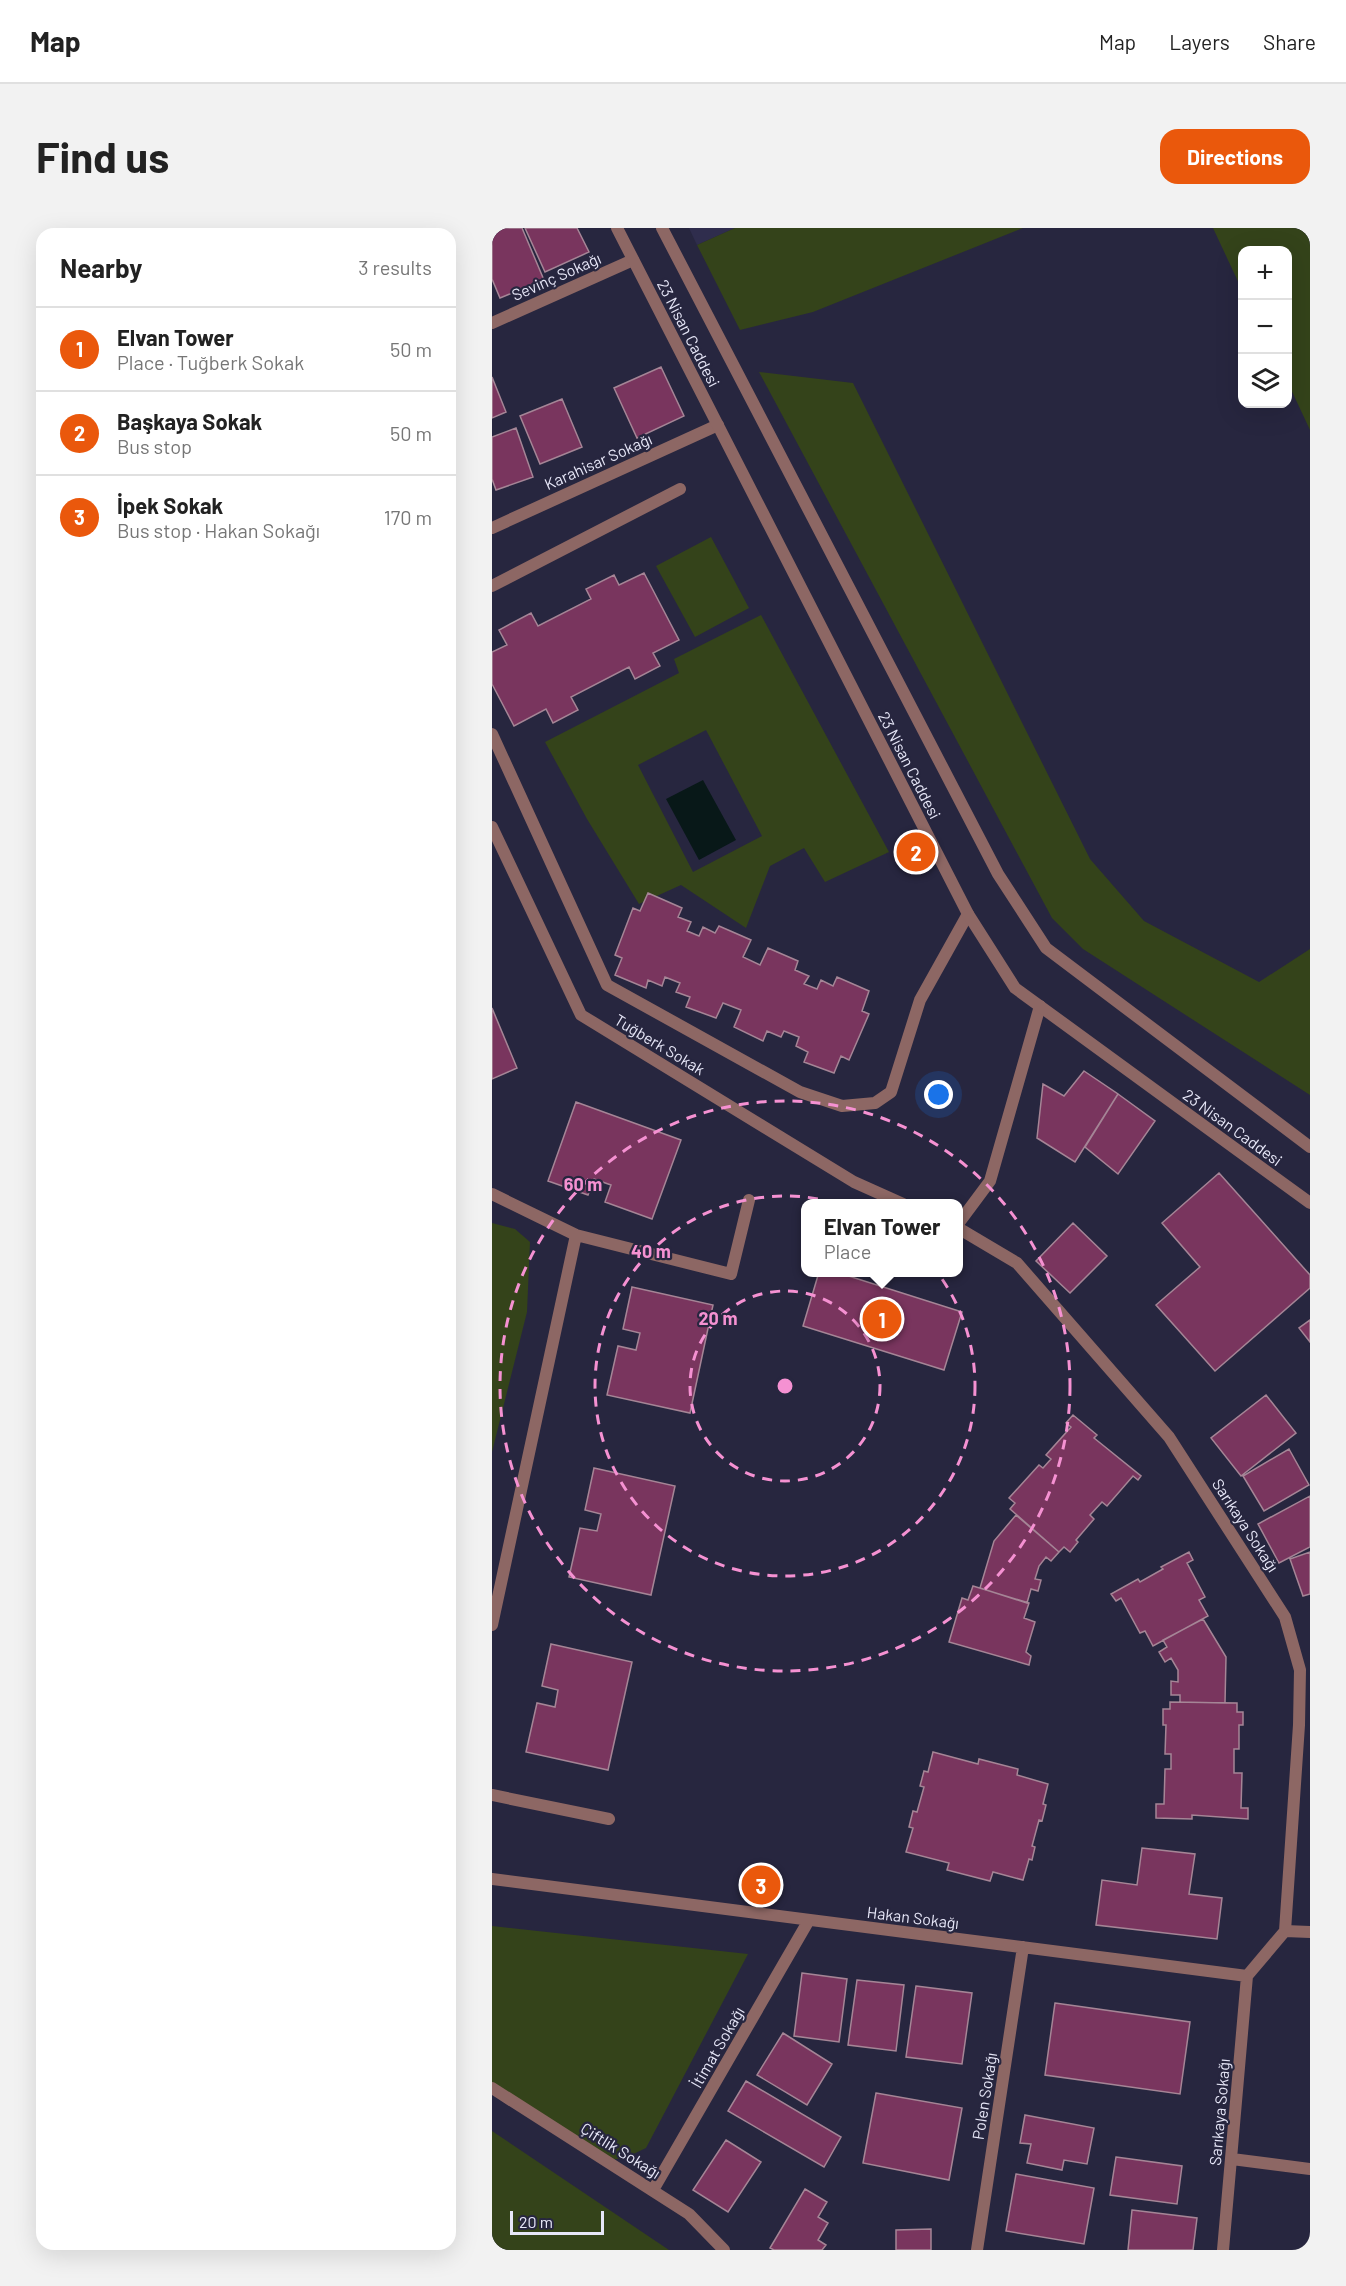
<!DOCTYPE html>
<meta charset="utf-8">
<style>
:root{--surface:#fff;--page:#f2f2f2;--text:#222;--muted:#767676;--line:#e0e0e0;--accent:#ea580c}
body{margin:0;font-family:Barlow,sans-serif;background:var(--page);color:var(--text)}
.controls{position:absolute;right:18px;top:18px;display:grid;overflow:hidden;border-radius:12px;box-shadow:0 6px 24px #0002}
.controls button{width:54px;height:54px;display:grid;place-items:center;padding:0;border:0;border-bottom:2px solid var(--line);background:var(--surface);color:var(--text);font:30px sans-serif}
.scale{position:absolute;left:18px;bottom:15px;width:94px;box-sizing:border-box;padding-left:6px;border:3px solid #e7e7f8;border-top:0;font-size:16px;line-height:21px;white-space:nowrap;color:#e7e7f8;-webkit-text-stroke:4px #27263f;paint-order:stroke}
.you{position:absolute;left:447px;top:867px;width:21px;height:21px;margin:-15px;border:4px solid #fff;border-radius:50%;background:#1a73e8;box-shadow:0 0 0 9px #1a73e833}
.badge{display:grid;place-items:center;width:39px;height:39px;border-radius:50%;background:var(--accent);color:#fff;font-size:20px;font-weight:700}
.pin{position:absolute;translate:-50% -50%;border:3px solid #fff;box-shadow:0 2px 6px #0006}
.popup{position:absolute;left:309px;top:971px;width:162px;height:78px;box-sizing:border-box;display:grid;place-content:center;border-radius:12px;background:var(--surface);filter:drop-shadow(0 2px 4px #0005);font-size:20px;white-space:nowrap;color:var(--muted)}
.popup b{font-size:22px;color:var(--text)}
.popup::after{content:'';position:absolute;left:50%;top:100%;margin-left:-12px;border:12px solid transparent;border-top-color:var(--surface)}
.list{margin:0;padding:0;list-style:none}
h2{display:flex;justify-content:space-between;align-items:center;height:78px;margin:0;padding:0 24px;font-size:26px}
h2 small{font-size:20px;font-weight:400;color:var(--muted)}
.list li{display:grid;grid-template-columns:39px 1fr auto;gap:18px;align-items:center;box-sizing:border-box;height:84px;padding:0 24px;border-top:2px solid var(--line)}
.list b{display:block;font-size:22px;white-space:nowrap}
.list p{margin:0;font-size:20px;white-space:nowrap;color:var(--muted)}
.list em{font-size:20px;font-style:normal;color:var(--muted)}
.icon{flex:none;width:33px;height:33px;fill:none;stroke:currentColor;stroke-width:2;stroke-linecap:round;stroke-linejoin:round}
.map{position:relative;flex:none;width:818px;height:2022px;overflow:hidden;border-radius:18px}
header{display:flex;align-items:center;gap:36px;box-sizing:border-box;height:84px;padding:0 30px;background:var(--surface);border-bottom:2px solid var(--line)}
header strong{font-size:28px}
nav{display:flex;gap:33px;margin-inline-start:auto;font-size:21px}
.intro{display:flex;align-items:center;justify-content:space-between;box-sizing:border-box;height:144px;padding:0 36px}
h1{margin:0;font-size:42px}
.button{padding:15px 27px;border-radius:18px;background:var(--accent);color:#fff;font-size:21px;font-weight:700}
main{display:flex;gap:36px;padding:0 36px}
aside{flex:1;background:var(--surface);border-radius:18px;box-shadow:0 6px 24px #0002}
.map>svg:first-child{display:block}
.built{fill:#2f2d4d}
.green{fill:#34431a;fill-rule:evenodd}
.water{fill:#081818}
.building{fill:#79355e;stroke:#a58596;stroke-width:1.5}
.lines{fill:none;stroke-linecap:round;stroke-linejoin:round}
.service{stroke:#8d6764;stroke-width:12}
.minor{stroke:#8d6764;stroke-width:12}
.tertiary{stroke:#8d6764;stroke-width:12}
.ring{fill:none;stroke:#f591d2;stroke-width:3;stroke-dasharray:10 8}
.labels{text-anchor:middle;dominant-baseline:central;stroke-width:4.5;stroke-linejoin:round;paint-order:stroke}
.street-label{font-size:16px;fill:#e7e7f8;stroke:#27263f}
.centre{fill:#f591d2;stroke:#27263f;stroke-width:3}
.ring-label{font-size:18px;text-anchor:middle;font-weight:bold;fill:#f591d2;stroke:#27263f;stroke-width:4.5;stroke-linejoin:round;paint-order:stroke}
</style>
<header>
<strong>Map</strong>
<nav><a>Map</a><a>Layers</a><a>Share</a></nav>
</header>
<div class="intro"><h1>Find us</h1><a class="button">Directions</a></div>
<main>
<aside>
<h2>Nearby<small>3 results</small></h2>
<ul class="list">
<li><span class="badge">1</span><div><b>Elvan Tower</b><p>Place · Tuğberk Sokak</p></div><em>50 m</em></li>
<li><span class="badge">2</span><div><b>Başkaya Sokak</b><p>Bus stop</p></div><em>50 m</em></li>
<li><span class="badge">3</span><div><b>İpek Sokak</b><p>Bus stop · Hakan Sokağı</p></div><em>170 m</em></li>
</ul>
</aside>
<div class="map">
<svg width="818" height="2022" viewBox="0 0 818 2022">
<rect width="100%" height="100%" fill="#27263f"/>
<!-- built -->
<path class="built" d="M197,0h46l-38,17z"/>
<!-- green -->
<path class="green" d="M243,0h288l-210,84 -73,18 -43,-85z
M721,0h97v202l-22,-47v-133h-46v40z
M267,144l94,11 237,476 54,62 115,61 51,-33v146l-227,-146 -31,-31z
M219,309l38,71 -54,29 -39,-71z
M269,387l128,237 -64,30 -21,-34 -34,18 -24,62 -65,-43 -42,19 -52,-85 -42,-77 134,-69 -5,-14zM214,502l56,106 -69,36 -55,-107z
M0,995l23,6 15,13 -3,70 -35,140z
M0,1698l256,28 -102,194 -21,10 -24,3 -109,-73z
M0,1903l177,119h-177z"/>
<!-- water -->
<path class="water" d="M211,552l33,60 -37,20 -33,-61z"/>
<!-- building -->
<path class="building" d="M0,0h30l22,52 -44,18 -8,-19z
M33,0h52l12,24 -44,20z
M169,139l23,49 -47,22 -23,-50z
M0,149l14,35 -14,6z
M70,171l20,48 -42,17 -20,-48z
M24,200l17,49 -37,13 -4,-11v-42z
M152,345l35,67 -26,13 7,13 -25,13 -6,-12 -58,30 7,13 -25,13 -7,-14 -32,17 -22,-42v-32l15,-7 -8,-15 32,-17 7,13 53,-27 -5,-10 28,-14 5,10z
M156,665l34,15 -4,9 13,5 -4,9 12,5 4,-9 12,6 4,-7 32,14 -8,17 17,8 8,-17 30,13 -3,9 14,6 -5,8 13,5 4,-9 12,6 4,-9 32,14 -7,20 7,3 -20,46 -8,-4 -7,17 -30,-11 4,-10 -12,-6 3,-9 -15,-6 -3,6 -14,-6 -4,10 -29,-14 7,-17 -18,-7 -7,15 -30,-11 4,-10 -14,-5 4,-9 -15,-6 -3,9 -14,-6 -2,8 -31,-13 7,-17 -7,-3 18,-47 7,3z
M0,780l25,60 -25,11z
M592,843l34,23 -43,68 -38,-24 6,-54 21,12z
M626,866l37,27 -37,53 -33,-27z
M84,874l105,38 -29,79 -47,-17 6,-17 -17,-6 -6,16 -40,-14z
M727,945l91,102v13l-95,83 -59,-66 44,-38 -38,-44z
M581,995l34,33 -37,37 -34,-32z
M327,1044h17l126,40 -18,58 -141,-44z
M140,1059l81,18 -23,108 -83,-18 11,-49 18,4 4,-17 -17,-4z
M818,1092v22l-11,-14z
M774,1167l30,38 -55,43 -30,-38z
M581,1187l24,20 -3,3 47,38 -3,4 -5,-4 -26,30 -5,-4 -12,13 4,4 -18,21 2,2 -8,10 -6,-5 -5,5 -49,-43 5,-6 -6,-5 30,-33 4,3 8,-9 -5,-4 25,-28 -5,-4z
M797,1221l20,36 -45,26 -21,-35z
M102,1240l81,18 -24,109 -82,-18 11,-49 17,3 4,-17 -16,-4z
M818,1268v51l-31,16 -21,-39z
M524,1287l43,37 -8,9 -5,-4 -7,9 -4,13 6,1 -3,11 -7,-2 -4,14 -47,-15 14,-47z
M697,1324l4,8 -6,3 18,34 -6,3 9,16 -55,30 -8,-15 -5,2 -19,-35 -5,3 -5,-7 27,-15 2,3 23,-13 -2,-2z
M818,1324v42l-7,2 -13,-37z
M481,1358l56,17 -5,15 11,4 -9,30 5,4 -2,9 -80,-23 13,-44 6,2z
M711,1391l23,38 -1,46 -45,-1v-7h-9v-14l7,1v-12l-7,-12 -6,4 -6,-10 8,-5 -4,-7z
M59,1416l81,18 -24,108 -82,-18 11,-49 18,4 3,-17 -16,-4z
M678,1474l67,1v9h6v13h-4v24h-5v24h8l-1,35h7v11l-56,-4v4l-36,-1v-14h8l1,-35h6v-15h-6l1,-29h-3v-16h7z
M441,1524l45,12 1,-5 39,10 -1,6 31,9 -5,20 3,1 -4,16 -3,-1 -7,26 3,1 -3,13 -3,-1 -6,21 -30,-8 -3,9 -43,-11 2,-7 -43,-11 7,-24 -4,-1 4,-16 4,1 7,-25 -4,-1 4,-15 4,1z
M650,1620l53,6 -6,40 33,4 -5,41 -121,-14 6,-45 35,5z
M310,1745l45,6 -8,63 -45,-6z
M365,1752l47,5 -8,66 -48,-6z
M424,1758l56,7 -10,71 -56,-7z
M563,1775l135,19 -10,72 -135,-19z
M291,1805l49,31 -25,41 -50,-30z
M254,1853l95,56 -17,30 -96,-56z
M384,1865l86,15 -13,72 -86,-17z
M533,1887l69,13 -7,36 -23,-4 -2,10 -35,-7 4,-19 -11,-1z
M234,1912l35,22 -33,50 -35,-22z
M624,1929l66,9 -5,38 -67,-9z
M524,1946l78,14 -10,56 -78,-13z
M313,1961l22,13 -9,15 10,6 -10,17 8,5 -4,5h-48l-4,-2z
M640,1982l65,8 -4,32h-65z
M439,2001v21h-35v-20z"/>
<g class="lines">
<!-- service -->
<path class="service" d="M0,358l188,-97
M0,506l115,251 193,107 42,14 33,-3 16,-11 29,-92 48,-86
M0,966l84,41 155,39 18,-74
M0,1397l84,-390
M0,1567l117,24"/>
<!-- minor -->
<path class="minor" d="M0,95l141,-63
M0,300l226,-103
M0,599l89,188 273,167 49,22
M466,996l32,-43 50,-175
M466,1000l59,35 152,174 116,180 15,53 -1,55 -14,206
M0,1651l755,97 38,-45 25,1
M0,1860l197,126 35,36
M740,1931l78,10
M161,1962l156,-270
M485,2022l46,-303
M731,2022l24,-274"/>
<!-- tertiary -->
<path class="tertiary" d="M125,0l351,686 47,74 295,215
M170,0l336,646 48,74 264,199"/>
</g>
<!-- distance rings -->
<g class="ring">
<circle cx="293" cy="1158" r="95"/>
<circle cx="293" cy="1158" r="190"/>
<circle cx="293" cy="1158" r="285"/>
</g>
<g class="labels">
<!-- street labels -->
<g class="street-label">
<text transform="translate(64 48) rotate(-24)">Sevinç Sokağı</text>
<text transform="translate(197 105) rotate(63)">23 Nisan Caddesi</text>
<text transform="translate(106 233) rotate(-24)">Karahisar Sokağı</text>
<text transform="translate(418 537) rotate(63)">23 Nisan Caddesi</text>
<text transform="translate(168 816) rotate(31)">Tuğberk Sokak</text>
<text transform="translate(741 899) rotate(36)">23 Nisan Caddesi</text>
<text transform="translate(754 1297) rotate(57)">Sarıkaya Sokağı</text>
<text transform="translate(421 1689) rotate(7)">Hakan Sokağı</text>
<text transform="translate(225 1819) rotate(-60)">İtimat Sokağı</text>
<text transform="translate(492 1868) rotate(-81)">Polen Sokağı</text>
<text transform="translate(727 1884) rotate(-85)">Sarıkaya Sokağı</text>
<text transform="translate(129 1922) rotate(32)">Çiftlik Sokağı</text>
</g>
</g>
<circle cx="293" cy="1158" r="9" class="centre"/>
<g class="ring-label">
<text x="91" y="963">60 m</text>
<text x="159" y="1030">40 m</text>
<text x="226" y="1097">20 m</text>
</g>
</svg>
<div class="controls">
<button>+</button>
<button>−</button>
<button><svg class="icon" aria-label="layers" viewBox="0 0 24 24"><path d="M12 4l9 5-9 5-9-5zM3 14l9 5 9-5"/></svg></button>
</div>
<div class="scale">20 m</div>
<div class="you"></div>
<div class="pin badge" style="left:390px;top:1091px">1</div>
<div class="popup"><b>Elvan Tower</b>Place</div>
<div class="pin badge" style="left:424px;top:624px">2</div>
<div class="pin badge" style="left:269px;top:1657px">3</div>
</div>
</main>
